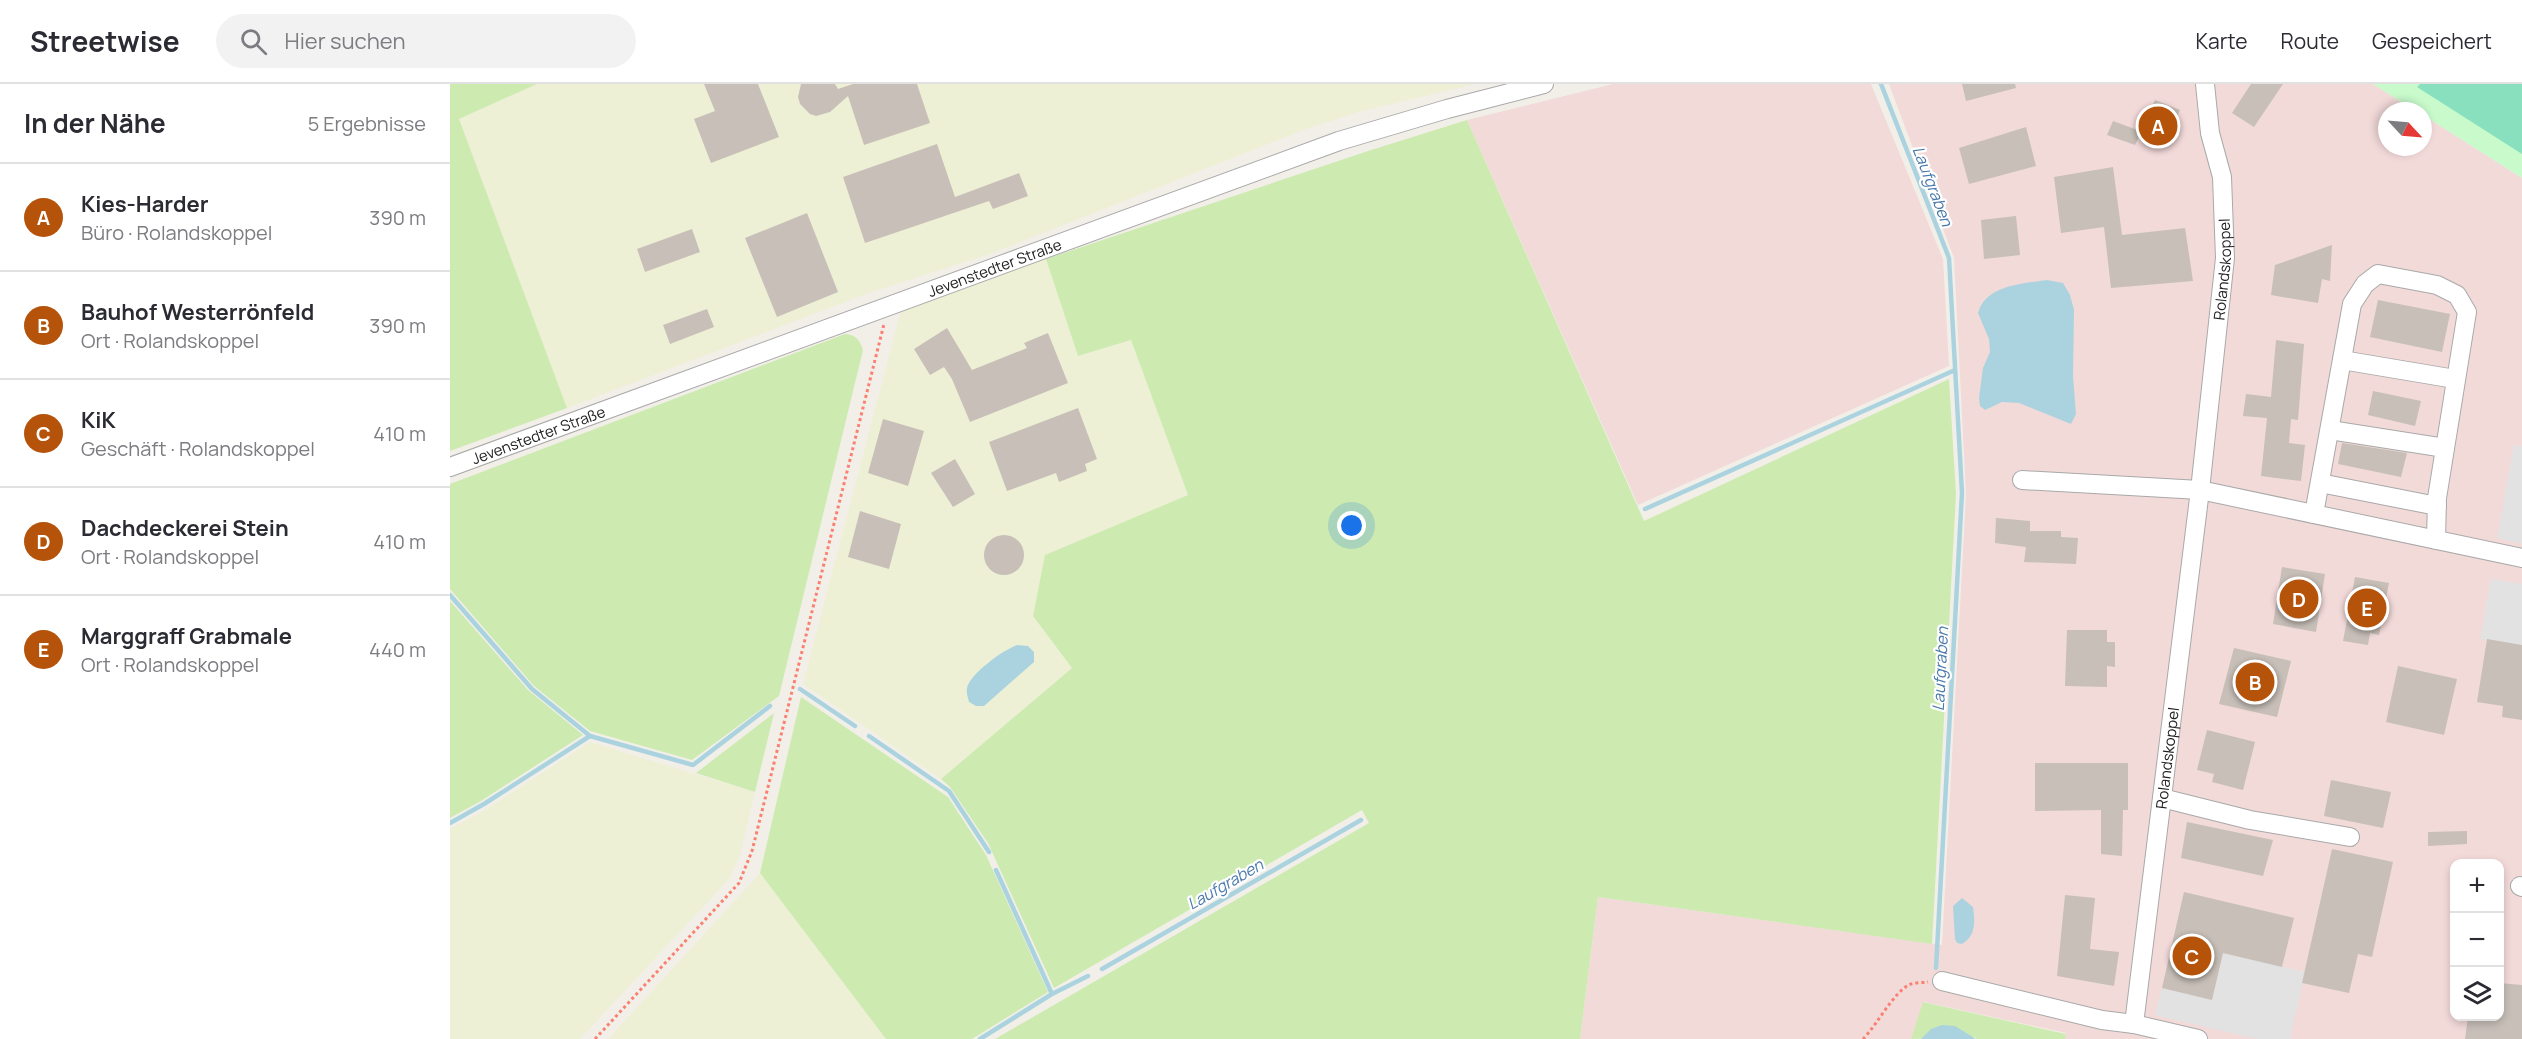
<!DOCTYPE html>
<html lang="de">
<meta charset="utf-8">
<style>
:root{--surface:#fff;--page:#f2f2f3;--text:#2b2b33;--muted:#7c7c81;--line:#e1e1e2;--accent:#b45309}
body{margin:0;font-family:Manrope,sans-serif;background:var(--page);color:var(--text)}
.controls{position:absolute;right:18px;bottom:18px;display:grid;overflow:hidden;border-radius:12px;box-shadow:0 3px 9px #0003}
.controls button{width:54px;height:54px;display:grid;place-items:center;padding:0;border:0;border-bottom:2px solid var(--line);background:var(--surface);color:var(--text);font:30px sans-serif}
.compass{position:absolute;left:1928px;top:18px;width:54px;height:54px;border-radius:50%;background:var(--surface);box-shadow:0 3px 9px #0003;rotate:116deg}
.you{position:absolute;left:902px;top:442px;width:21px;height:21px;margin:-15px;border:4px solid #fff;border-radius:50%;background:#1a73e8;box-shadow:0 0 0 9px #1a73e833}
.badge{display:grid;place-items:center;width:39px;height:39px;border-radius:50%;background:var(--accent);color:#fff;font-size:20px;font-weight:700}
.pin{position:absolute;translate:-50% -50%;border:3px solid #fff;box-shadow:0 2px 6px #0006}
.list{margin:0;padding:0;list-style:none}
h2{display:flex;justify-content:space-between;align-items:center;height:78px;margin:0;padding:0 24px;font-size:26px}
h2 small{font-size:20px;font-weight:400;color:var(--muted)}
.list li{display:grid;grid-template-columns:39px 1fr auto;gap:18px;align-items:center;box-sizing:border-box;height:108px;padding:0 24px;border-top:2px solid var(--line)}
.list b{display:block;font-size:22px;white-space:nowrap}
.list p{margin:0;font-size:20px;white-space:nowrap;color:var(--muted)}
.list em{font-size:20px;font-style:normal;color:var(--muted)}
.icon{flex:none;width:33px;height:33px;fill:none;stroke:currentColor;stroke-width:2;stroke-linecap:round;stroke-linejoin:round}
.map{position:relative;flex:none;width:2072px;height:955px;overflow:hidden}
header{display:flex;align-items:center;gap:36px;box-sizing:border-box;height:84px;padding:0 30px;background:var(--surface);border-bottom:2px solid var(--line)}
header strong{font-size:28px}
nav{display:flex;gap:33px;margin-inline-start:auto;font-size:21px}
.search{width:420px;height:54px;background:var(--page);display:flex;align-items:center;gap:15px;box-sizing:border-box;padding:0 21px;border-radius:33px;color:var(--muted);font-size:22px}
main{display:flex}
aside{flex:1;background:var(--surface)}
.map>svg:first-child{display:block}
.commercial{fill:#f2dad9;fill-rule:evenodd}
.farmland{fill:#eef0d5}
.grass{fill:#cdebb0}
.park{fill:#c8facc}
.pitch{fill:#88e0be}
.parking{fill:#e2e2e2}
.water{fill:#aad3df}
.lines{fill:none;stroke-linecap:round;stroke-linejoin:round}
.stream{stroke:#aad3df;stroke-width:4.5}
.building{fill:#c7bfb8}
.minor-casing{stroke:#a9a9a9;stroke-width:20}
.path{stroke:#fa8072;stroke-width:3;stroke-dasharray:3 3;stroke-linecap:butt}
.minor{stroke:#fff;stroke-width:18}
.labels{text-anchor:middle;dominant-baseline:central;stroke-width:4.5;stroke-linejoin:round;paint-order:stroke}
.street-label{font-size:15px;fill:#222;stroke:#fff}
.water-label{font-size:16px;font-style:italic;fill:#4a7aab;stroke:#fff}
</style>
<header>
<strong>Streetwise</strong>
<div class="search"><svg class="icon" aria-label="search" viewBox="0 0 24 24"><circle cx="10" cy="10" r="6"/><path d="M15 15l6 6"/></svg>Hier suchen</div>
<nav><a>Karte</a><a>Route</a><a>Gespeichert</a></nav>
</header>
<main>
<aside>
<h2>In der Nähe<small>5 Ergebnisse</small></h2>
<ul class="list">
<li><span class="badge">A</span><div><b>Kies-Harder</b><p>Büro · Rolandskoppel</p></div><em>390 m</em></li>
<li><span class="badge">B</span><div><b>Bauhof Westerrönfeld</b><p>Ort · Rolandskoppel</p></div><em>390 m</em></li>
<li><span class="badge">C</span><div><b>KiK</b><p>Geschäft · Rolandskoppel</p></div><em>410 m</em></li>
<li><span class="badge">D</span><div><b>Dachdeckerei Stein</b><p>Ort · Rolandskoppel</p></div><em>410 m</em></li>
<li><span class="badge">E</span><div><b>Marggraff Grabmale</b><p>Ort · Rolandskoppel</p></div><em>440 m</em></li>
</ul>
</aside>
<div class="map">
<svg width="2072" height="955" viewBox="0 0 2072 955">
<rect width="100%" height="100%" fill="#f2efe9"/>
<!-- commercial -->
<path class="commercial" d="M1163,0h258l72,175 6,107 -311,139 -171,-385z
M1439,0h484l43,27h-29v36h36v-32l99,63v861h-457l1,-6 -142,-31 -13,37h-331l18,-142 344,48 24,-451 -12,-236zM2004,780h46v152h-46z"/>
<!-- farmland -->
<path class="farmland" d="M87,0h938l-116,28 -53,17 -316,125 -121,39 -302,115 -108,-289z
M596,175l32,97 53,-16 57,155 -142,60 -13,61 39,52 -131,111 -138,-95 98,-374z
M140,658l165,50 -15,63 -10,23 -150,161h-130v-210l37,-20z
M310,789l126,166h-278z"/>
<!-- grass -->
<path class="grass" d="M0,0h87l-78,35 108,289 -117,43z
M1017,36l177,401 305,-142 7,115 -24,450 -334,-47 -18,142h-585l374,-216 -7,-13 -308,178 -66,-145 -38,-56 -9,-8 131,-111 -39,-52 12,-61 143,-60 -57,-155 -53,16 -32,-97 325,-109z
M395,250c11,1 15,6 18,16l-84,346 -87,64 -102,-29 -56,-45 -84,-97v-105z
M0,517l78,89 55,45 -102,66 -31,17z
M351,613l147,100 38,58 62,137 -76,47h-86l-126,-166z
M324,629l-19,79 -59,-19z
M1473,918l143,32 -1,5h-89l-1,-2 -64,2z"/>
<!-- park -->
<path class="park" d="M1923,0h149v94l-99,-63v-4h-7z"/>
<!-- pitch -->
<path class="pitch" d="M1970,0h102v70l-105,-67z"/>
<!-- parking -->
<path class="parking" d="M2064,361l8,1v98l-25,-6z
M2041,495l31,5v61l-42,-6z
M1773,869l82,19 -15,67h-33l-102,-24 7,-27 50,11z"/>
<!-- water -->
<path class="water" d="M1597,196l16,3 7,12 4,15 -1,66 3,38 -5,10 -52,-21 -17,-1 -17,8 -5,-4 -1,-8 4,-30 7,-16 -1,-13 -11,-26c8,-28 44,-29 69,-33z
M567,561l11,1 6,6v10l-50,44h-8l-7,-4c-1,-4 -3,-9 -2,-14 3,-14 36,-38 50,-43z
M1512,814l11,9c2,14 3,29 -11,37l-5,-1 -2,-4 -2,-33z
M1492,941l13,1 21,13h-55l10,-10z"/>
<g class="lines">
<!-- stream -->
<path class="stream" d="M1431,0l68,174 13,235 -26,475
M1195,425l310,-139
M0,511l82,94 58,47
M350,605l55,37
M419,652l80,55 40,61
M0,739l34,-19 106,-68 103,29 77,-59
M546,786l56,124
M652,885l259,-149
M530,955l72,-45 36,-18"/>
</g>
<!-- building -->
<path class="building" d="M254,0h54l21,53 -68,26 -17,-44 21,-8z
M351,0h34l3,5 15,-5h64l13,39 -66,22 -16,-49 -18,16 -14,4 -6,-2 -10,-10 -2,-7z
M1512,0h53l1,4 -50,13z
M1801,0h32l-29,43 -22,-14z
M1705,16l25,10 -17,37 -24,-10 -4,8 -28,-10 6,-14 27,10z
M1576,43l10,39 -67,18 -10,-36z
M487,60l18,53 64,-24 9,23 -35,13 -4,-8 -124,42 -22,-66z
M1663,83l9,68 63,-7 8,53 -82,7 -7,-61 -43,6 -7,-56z
M357,129l31,79 -61,25 -32,-79z
M1566,132l4,39 -36,4 -3,-39z
M242,145l8,23 -55,20 -8,-23z
M1882,161l-2,36 -8,-2 -4,24 -47,-8 4,-30z
M1928,216l72,14 -8,38 -72,-15z
M257,225l7,18 -44,17 -7,-19z
M497,244l25,42 55,-22 -3,-5 24,-10 20,50 -98,39 -18,-43 -8,-12 -14,8 -16,-26z
M1826,256l28,4 -6,76 -7,-1 -2,24 16,2 -4,36 -40,-5 6,-58 -24,-2 3,-22 25,3z
M1923,307l48,10 -6,25 -47,-11z
M628,324l19,51 -12,5 2,7 -28,11 -3,-9 -49,18 -18,-49z
M433,335l41,12 -16,55 -40,-13z
M1892,359l65,10 -6,24 -63,-13z
M505,375l20,35 -22,13 -22,-34z
M410,427l41,13 -12,45 -41,-12z
M1546,434l34,3v10h31v6l17,1 -2,26 -52,-2 2,-15 -31,-4z
M534 471a20 20 0 1 1 40 0a20 20 0 1 1-40 0Z
M1832,483l43,7 -9,58 -43,-8z
M1905,493l34,6 -10,52 -9,-2 -2,12 -25,-4z
M1617,546h40v12h8v25l-8,-1v21l-42,-1z
M2037,555l35,6v75l-20,-3 1,-11 -26,-4z
M1784,564l57,13 -14,56 -58,-13z
M1948,582l59,13 -13,56 -58,-13z
M1757,646l48,12 -12,48 -31,-8 2,-8 -17,-4z
M1585,679h93v47h-5l-1,46 -21,-2v-44l-66,1z
M1881,696l60,12 -8,36 -59,-12z
M1737,738l86,18 -10,36 -82,-18z
M2017,747v13l-39,2v-14z
M1882,765l61,13 -21,95 -14,-3 -9,39 -47,-10z
M1734,808l110,26 -12,49 -59,-14 -11,47 -50,-12z
M1615,811l30,3 -5,51 29,3 -5,34 -57,-10z
M2049,899l23,2v54h-57l3,-22h31z"/>
<g class="lines">
<!-- minor casing -->
<g class="minor-casing">
<g id="minor">
<path d="M1892,276l113,19"/>
<path d="M1880,346l115,18"/>
<path id="s1" d="M0,383l889,-326 108,-32 97,-25"/>
<path d="M1572,396l178,10 322,68"/>
<path d="M1870,399l117,23"/>
<path d="M1864,430l38,-210 13,-20 13,-10 59,11 20,10 10,17 -30,186 -1,42"/>
<path d="M1712,714l88,22 100,17"/>
<path d="M2070,802l2,1"/>
<path d="M1492,897l160,39 32,4 64,15"/>
<path id="s2" d="M1684,940l66,-534 25,-232 -3,-81 -12,-44 -5,-49"/>
</g>
</g>
<!-- path -->
<path class="path" d="M145,955l144,-156 13,-32 132,-527
M1413,955c14,-14 30,-46 46,-54 5,-3 13,-2 19,-3"/>
<!-- minor -->
<use href="#minor" class="minor"/>
</g>
<g class="labels">
<!-- street labels -->
<g class="street-label">
<text stroke="none"><textPath href="#s1" startOffset="580">Jevenstedter Straße</textPath></text>
<text stroke="none"><textPath href="#s2" startOffset="760">Rolandskoppel</textPath></text>
<text stroke="none"><textPath href="#s1" startOffset="94">Jevenstedter Straße</textPath></text>
<text stroke="none"><textPath href="#s2" startOffset="268">Rolandskoppel</textPath></text>
</g>
<!-- water labels -->
<g class="water-label">
<text transform="translate(1483 102) rotate(69)">Laufgraben</text>
<text transform="translate(1490 585) rotate(-87)">Laufgraben</text>
<text transform="translate(775 800) rotate(-30)">Laufgraben</text>
</g>
</g>
</svg>
<div class="controls">
<button>+</button>
<button>−</button>
<button><svg class="icon" aria-label="layers" viewBox="0 0 24 24"><path d="M12 4l9 5-9 5-9-5zM3 14l9 5 9-5"/></svg></button>
</div>
<svg class="compass" viewBox="-18 -18 36 36"><path d="M0-13l5 13h-10z" fill="#e53935"/><path d="M0 13l5-13h-10z" fill="#7c7c81"/></svg>
<div class="you"></div>
<div class="pin badge" style="left:1708px;top:42px">A</div>
<div class="pin badge" style="left:1805px;top:598px">B</div>
<div class="pin badge" style="left:1742px;top:872px">C</div>
<div class="pin badge" style="left:1849px;top:515px">D</div>
<div class="pin badge" style="left:1917px;top:524px">E</div>
</div>
</main>
